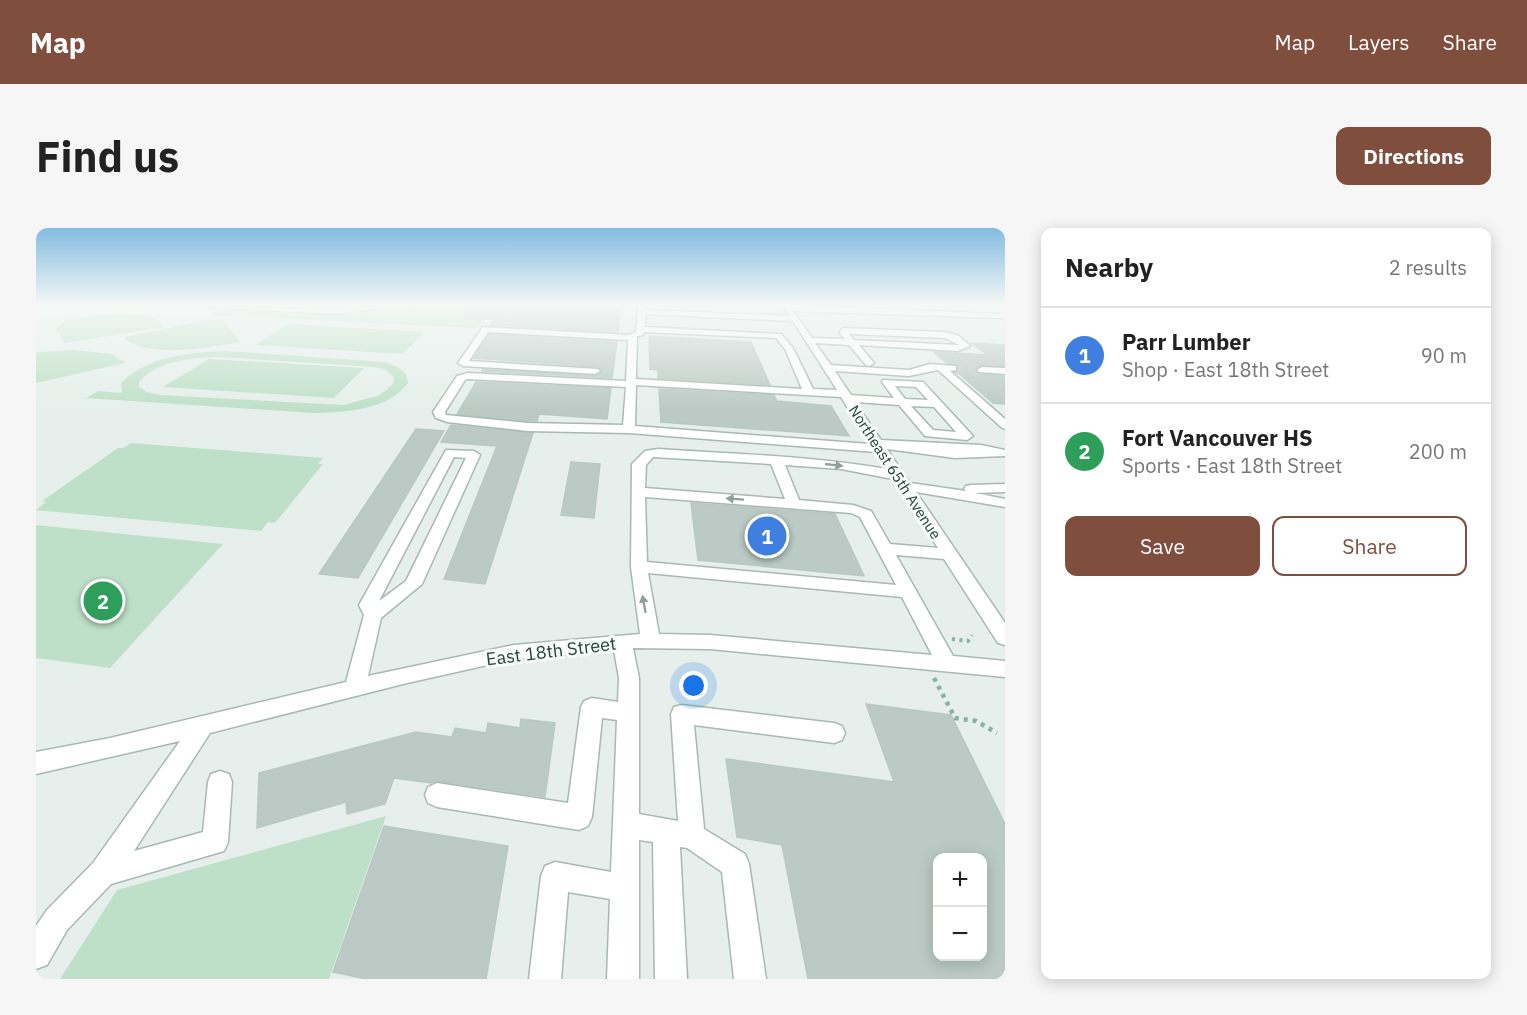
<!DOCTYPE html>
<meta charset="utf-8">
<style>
:root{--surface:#fff;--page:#f6f6f6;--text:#222;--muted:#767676;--line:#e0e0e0;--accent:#804e3d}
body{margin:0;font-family:"IBM Plex Sans",sans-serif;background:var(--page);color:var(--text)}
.controls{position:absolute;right:18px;bottom:18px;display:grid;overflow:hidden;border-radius:12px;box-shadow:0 3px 15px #0003}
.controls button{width:54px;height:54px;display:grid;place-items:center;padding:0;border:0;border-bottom:2px solid var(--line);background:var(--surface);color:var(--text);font:30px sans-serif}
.you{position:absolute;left:658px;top:458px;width:21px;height:21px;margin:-15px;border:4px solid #fff;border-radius:50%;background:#1a73e8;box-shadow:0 0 0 9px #1a73e833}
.badge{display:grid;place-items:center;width:39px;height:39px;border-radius:50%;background:var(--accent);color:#fff;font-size:20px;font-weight:700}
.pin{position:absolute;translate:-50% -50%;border:3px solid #fff;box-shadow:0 2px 6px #0006}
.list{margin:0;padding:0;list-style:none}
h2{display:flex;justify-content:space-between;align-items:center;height:78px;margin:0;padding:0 24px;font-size:26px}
h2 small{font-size:20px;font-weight:400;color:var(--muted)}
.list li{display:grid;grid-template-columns:39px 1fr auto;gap:18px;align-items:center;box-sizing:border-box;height:96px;padding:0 24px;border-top:2px solid var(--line)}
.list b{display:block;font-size:22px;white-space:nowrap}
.list p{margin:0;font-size:20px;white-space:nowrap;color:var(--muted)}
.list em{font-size:20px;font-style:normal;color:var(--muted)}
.actions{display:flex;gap:12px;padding:18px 24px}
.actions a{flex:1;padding:14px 0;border:2px solid var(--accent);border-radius:12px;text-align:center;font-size:21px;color:var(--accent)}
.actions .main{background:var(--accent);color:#fff}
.map{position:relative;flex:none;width:969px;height:751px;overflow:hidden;border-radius:12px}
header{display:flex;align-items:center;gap:36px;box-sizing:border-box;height:84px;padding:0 30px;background:var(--accent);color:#fff}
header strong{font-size:28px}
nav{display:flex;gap:33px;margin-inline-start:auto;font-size:21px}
.intro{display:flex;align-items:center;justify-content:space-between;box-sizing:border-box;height:144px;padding:0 36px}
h1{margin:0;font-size:42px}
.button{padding:15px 27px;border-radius:12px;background:var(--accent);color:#fff;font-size:21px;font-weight:700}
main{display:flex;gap:36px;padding:0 36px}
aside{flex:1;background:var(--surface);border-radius:12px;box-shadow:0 3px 15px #0003}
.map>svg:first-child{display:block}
.green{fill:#bfe0c8;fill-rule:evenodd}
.building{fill:#bbcac4;stroke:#b8c9c2;stroke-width:1.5;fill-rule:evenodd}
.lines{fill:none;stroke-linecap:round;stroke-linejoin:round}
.minor-tunnel{stroke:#bfccc8;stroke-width:10;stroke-dasharray:10 5;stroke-linecap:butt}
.minor-casing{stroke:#a8b8b2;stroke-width:3}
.path-far1{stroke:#86b3a5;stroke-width:4;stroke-dasharray:3 4.5;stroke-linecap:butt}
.path{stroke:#86b3a5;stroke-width:4.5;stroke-dasharray:4 5;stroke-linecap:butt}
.minor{fill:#fff;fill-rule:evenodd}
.oneway{fill:#92a09c}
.labels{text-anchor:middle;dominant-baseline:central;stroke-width:6;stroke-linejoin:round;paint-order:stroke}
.far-street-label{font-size:15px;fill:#24423a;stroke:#f7fbf9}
.street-label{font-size:18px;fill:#24423a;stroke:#f7fbf9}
</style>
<header>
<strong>Map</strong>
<nav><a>Map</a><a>Layers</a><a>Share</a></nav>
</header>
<div class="intro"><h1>Find us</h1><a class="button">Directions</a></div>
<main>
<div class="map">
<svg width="969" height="751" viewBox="0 0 969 751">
<rect width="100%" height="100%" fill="#e6efeb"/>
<!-- green -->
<path class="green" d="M384,77h73l-16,23 -268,-13 12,-6 109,5 32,-1z
M75,86c16,1 43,-3 54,13l-100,16 -9,-14 10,-10z
M176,91l11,1 17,22c-29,5 -90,17 -115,-3v-2z
M252,96l136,8 -21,22 -147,-9z
M37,122l39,4 13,9 -89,20v-31z
M191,123l157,11 14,5 8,7 2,9c-20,27 -61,29 -93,30l-229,-15 12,-7 24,2 -1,-10c26,-27 71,-31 106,-32zM183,129l156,10 11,3 7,6 1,6 -6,7 -11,7 -34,9 -183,-10 -13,-3 -8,-5v-5c18,-22 54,-24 80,-25z
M173,131l155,9 -30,30 -171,-11z
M95,215l192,15 -5,6h5l-48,59 -7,-1 -7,9 -225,-21 10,-8 -4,-1 76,-53h5z
M0,297l187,19 -113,124 -74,-10z
M350,588l-57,163h-269l57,-89z"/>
<!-- building -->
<path class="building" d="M428,77h95l58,3 -1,2 4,1 -2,21 -127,-7 4,-6 -31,-1z
M453,106l128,8 -5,36 -130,-7 1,-2 112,7 7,-5 -4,-4 -124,-9z
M613,108l102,6 19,43 -112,-7v-8l-8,-1z
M935,115l34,2v21l-23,-1 -7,5 4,4 26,2v28l-12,-1 -36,-31 1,-8 -11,-1 -13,-11 54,3z
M440,154l135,6 -4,31 -68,-5 -2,7h-10l-70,-7z
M623,161l115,6 3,6 54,5 18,30 -188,-14z
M415,197l82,8 -48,151 -41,-5 53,-133 -56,-4z
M380,201l28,2 -86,147 -39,-4z
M535,234l29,2 -6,54 -33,-3z
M655,275l144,11 29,62 -166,-16z
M830,476l85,11 54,109v155h-197l-26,-134 -45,-8 -11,-78 168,23zM902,630h44v99h-44z
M485,491l34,4 -10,74 -108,-16 -6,2 -37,-5 -9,26 -38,10 -1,-12 -89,26 2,-55 157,-41 36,5 3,-9 31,5 2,-10 32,5z
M348,598l124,20 -22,133h-120l-33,-7z"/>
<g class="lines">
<!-- minor-tunnel -->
<path class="minor-tunnel" d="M917,140l29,2"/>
<!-- minor casing -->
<g class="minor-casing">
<path id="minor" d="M138,77l161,5 69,-5 -69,9z
M602,77h8l-1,5 145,6 -8,-11 223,9v4l-212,-7 19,27 33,1 -6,-7 4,-4 102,4 14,4 11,10 -12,5 -99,-6 15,18 -5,3 -3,-1 -17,-20 -34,-2 16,22 78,5 21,-6 26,2v4l-6,1 55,48v10l-4,-2 -63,-57 -29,6 -74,-5 16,24 43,3 -12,-16 1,-2 40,2 50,54 -6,4 -42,-4 -26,-31 -44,-3 26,38 100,5 24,5v6l-50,2 -68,-9 23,34 56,8 -2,-2 2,-3 5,-1 34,-1v8l-30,1 30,6v8l-89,-15 89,131v22l-7,-2 -54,-84 -48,-4 57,101 52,5v16l-295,-28 -77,-1 6,30v136l39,7 -7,-107 3,-7 8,-2 152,18 8,3 3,7 -3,7 -8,3 -140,-18 10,104 41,25 4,10 17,115h-32l-12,-107 -35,-24 -7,-1 7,132h-32l-2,-137 -14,-2v139h-32l3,-80 -42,-7 -7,87h-32l12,-103 4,-10 10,-4 56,10 6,-152 -15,-2 -10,99 -4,9 -9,4 -142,-23 -9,-4 -3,-8 3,-8 9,-4 131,20 13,-96 3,-6 8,-3 26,4 1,-24 -5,-28 -100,9 -107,24 -197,50 -76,118 69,-19 5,-50 3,-8 9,-3 9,3 3,8 -4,60 -4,9 -113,33 -44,46 -20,35 -11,4v-43l11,-16 46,-47 87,-122 -144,33v-22l74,-14 236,-56 18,-67 -5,-10 87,-155 28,1 6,4 -58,129 -41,34 -13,58 146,-31 126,-11 -9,-67 1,-103 13,-13 13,-2c77,5 154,7 229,20l-11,-17 -247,-19 -102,-2 -80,-9 -11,-4 -3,-6 24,-36 11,-3 158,8 2,-41 -140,-8 -19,29 129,8 2,2 -5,3 -132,-8 -5,-3 25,-36 146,8 7,-3zM609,86l148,7 44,69 -24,-1 -20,-41 -12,-14 -136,-7zM608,104l132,6 9,11 17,40 -166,-10 1,-43 6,-1zM813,106l96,4 14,7 -105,-5zM432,151l158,8 -3,38 -96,-2 -81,-8 -1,-3 20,-32zM600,157l205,12 28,47 -234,-18zM859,158l21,1 12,13 -23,-1zM875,178l23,1 22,25 -23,-2zM418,229l12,1 -60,123 -27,20zM617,229l118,7 14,35 -140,-11 1,-23zM749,237l56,4 52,10 45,69 -48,-4 -19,-33 -18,-6 -54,-5zM609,269l206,16 9,4 36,68 -249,-23zM612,345l254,24 30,58 -222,-20 -51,-1z
M946,139l23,1v6l-26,-2 -2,-2z"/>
</g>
<!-- path-far1 -->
<path class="path-far1" d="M916,411l16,2 4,-6"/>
<!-- path -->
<path class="path" d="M898,450l21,40 21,3 21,12"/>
<!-- minor -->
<use href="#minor" class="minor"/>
</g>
<!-- one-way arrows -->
<defs><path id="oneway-solid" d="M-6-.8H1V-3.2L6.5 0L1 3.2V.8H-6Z" transform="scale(1.5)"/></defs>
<g class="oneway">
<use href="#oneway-solid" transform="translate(798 237) rotate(6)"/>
<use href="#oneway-solid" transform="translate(699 271) rotate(-176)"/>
<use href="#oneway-solid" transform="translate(608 376) rotate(-100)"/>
</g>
<!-- sky -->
<linearGradient id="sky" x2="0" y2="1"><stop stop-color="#84bce0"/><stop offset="0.42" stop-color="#f4f8f6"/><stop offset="1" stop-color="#f4f8f6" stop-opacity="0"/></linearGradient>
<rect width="969" height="182" fill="url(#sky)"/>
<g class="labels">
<!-- far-street labels -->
<g class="far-street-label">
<text transform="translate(859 244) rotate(57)">Northeast 65th Avenue</text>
</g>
<!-- street labels -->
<g class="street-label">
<text transform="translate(515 423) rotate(-7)">East 18th Street</text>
</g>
</g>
</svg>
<div class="controls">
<button>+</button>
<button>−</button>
</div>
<div class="you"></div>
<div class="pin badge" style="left:731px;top:308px;background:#3f7fe0">1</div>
<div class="pin badge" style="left:67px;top:373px;background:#2e9e5b">2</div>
</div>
<aside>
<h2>Nearby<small>2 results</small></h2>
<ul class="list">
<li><span class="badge" style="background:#3f7fe0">1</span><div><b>Parr Lumber</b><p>Shop · East 18th Street</p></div><em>90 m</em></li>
<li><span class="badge" style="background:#2e9e5b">2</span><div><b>Fort Vancouver HS</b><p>Sports · East 18th Street</p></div><em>200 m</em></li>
</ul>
<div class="actions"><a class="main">Save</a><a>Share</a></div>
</aside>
</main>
